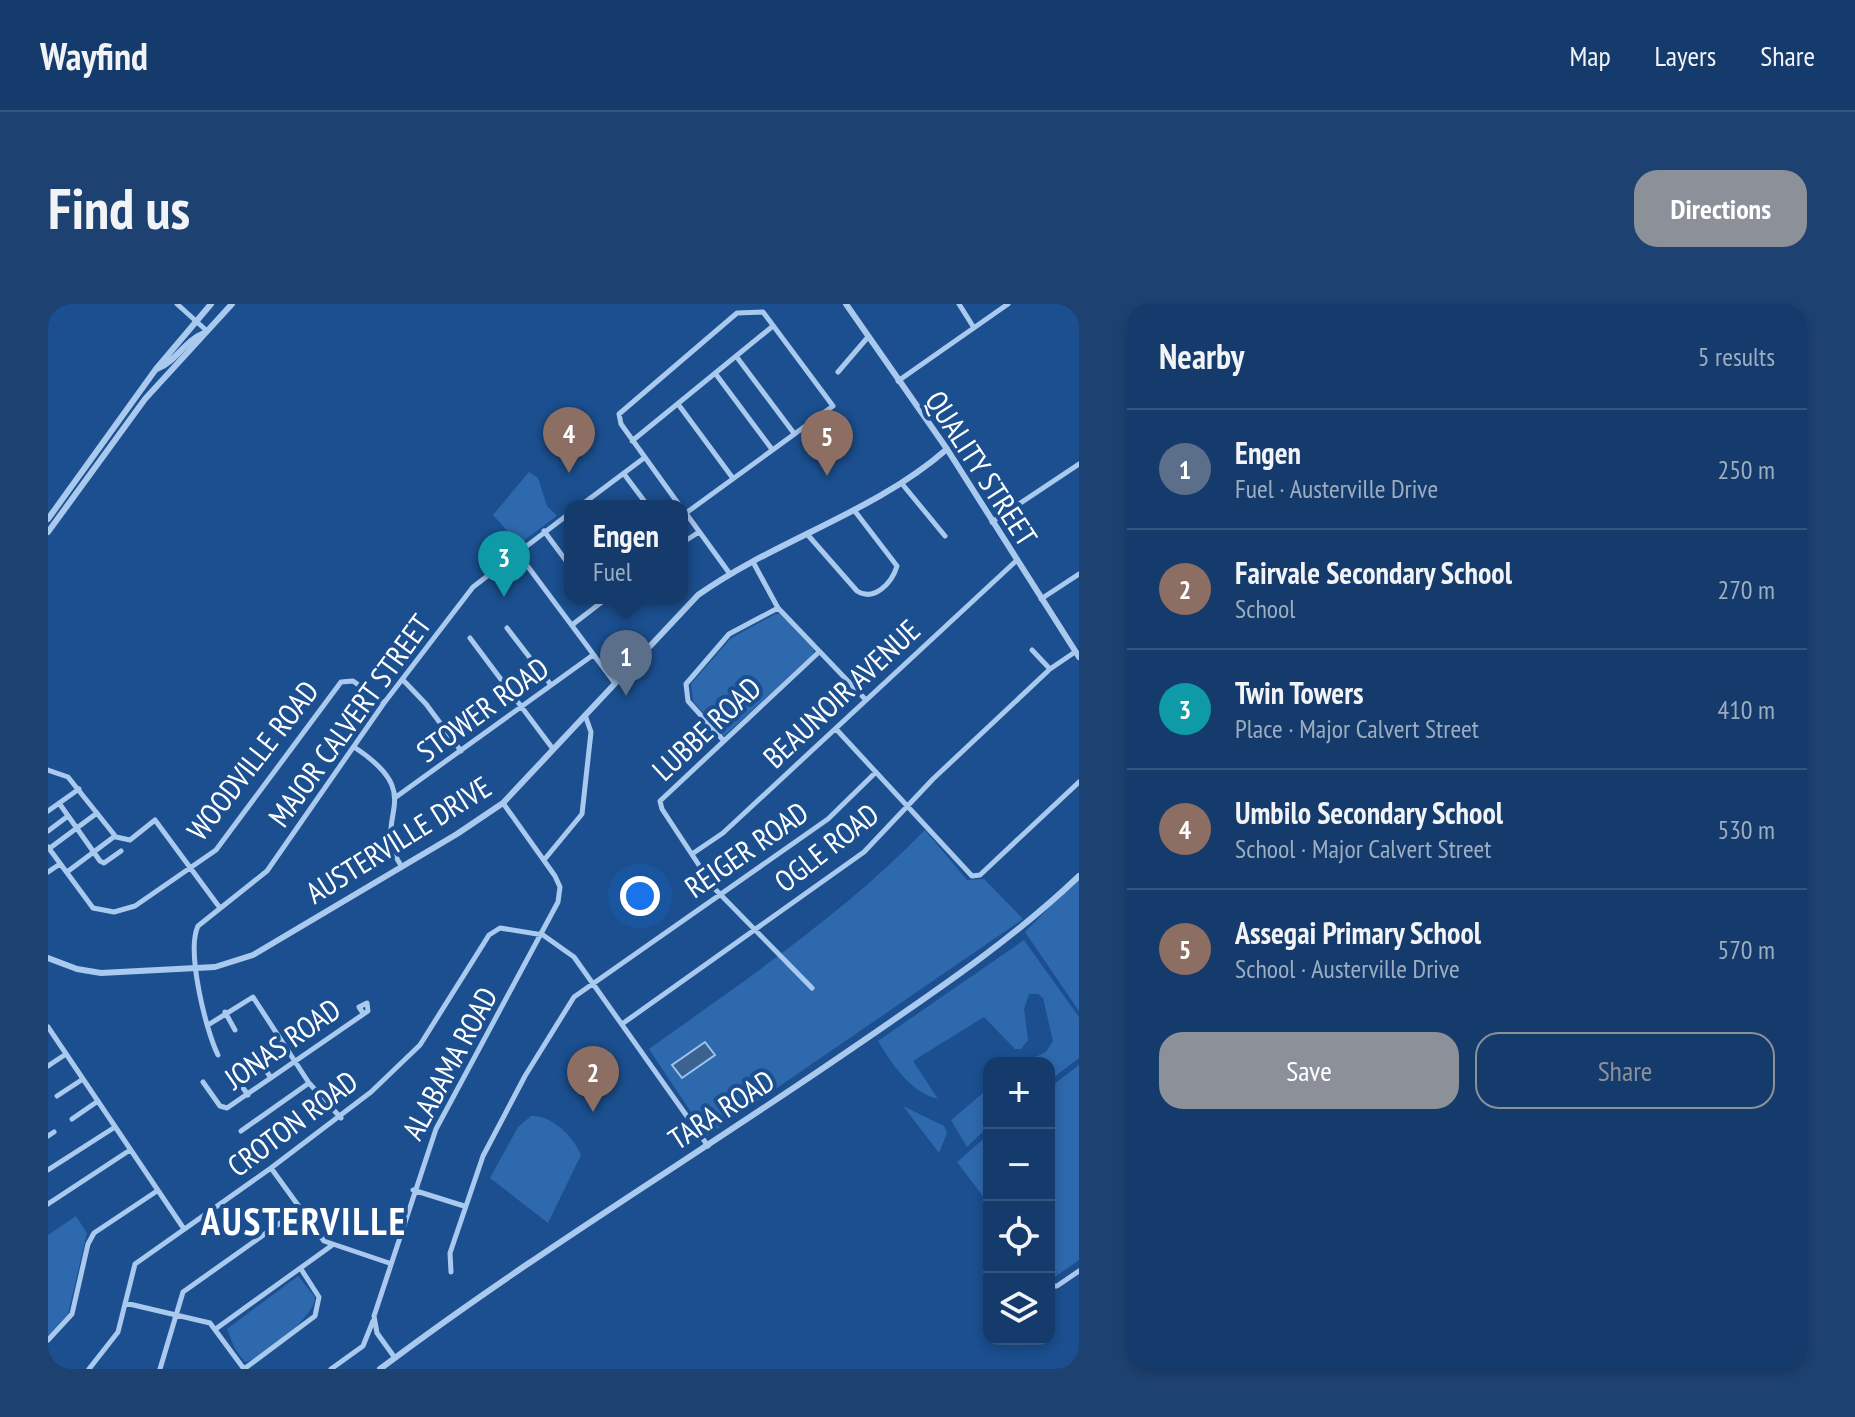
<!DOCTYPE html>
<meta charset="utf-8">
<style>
:root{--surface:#143b6b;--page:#1d4271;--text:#f1f3f6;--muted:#9dadc1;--line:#33557e;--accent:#8c9099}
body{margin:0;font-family:"PT Sans Narrow",sans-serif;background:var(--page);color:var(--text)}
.controls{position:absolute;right:24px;bottom:24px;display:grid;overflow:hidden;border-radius:16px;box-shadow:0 4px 12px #0003}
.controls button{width:72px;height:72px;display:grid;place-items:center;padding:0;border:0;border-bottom:2px solid var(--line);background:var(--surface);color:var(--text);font:40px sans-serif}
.you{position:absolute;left:592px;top:592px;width:28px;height:28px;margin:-20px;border:6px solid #fff;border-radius:50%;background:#1a73e8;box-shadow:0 0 0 12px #1a73e833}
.badge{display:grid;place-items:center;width:52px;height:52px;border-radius:50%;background:var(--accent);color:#fff;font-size:26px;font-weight:700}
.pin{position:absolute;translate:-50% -66px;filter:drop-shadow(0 2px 4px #0008)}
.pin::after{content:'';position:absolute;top:42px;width:28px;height:24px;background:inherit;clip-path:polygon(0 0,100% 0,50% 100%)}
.popup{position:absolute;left:516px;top:196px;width:124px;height:104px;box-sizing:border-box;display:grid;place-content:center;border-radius:16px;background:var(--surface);filter:drop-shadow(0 2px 6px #0005);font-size:26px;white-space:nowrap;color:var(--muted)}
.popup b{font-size:30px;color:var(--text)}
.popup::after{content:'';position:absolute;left:50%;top:100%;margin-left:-16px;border:16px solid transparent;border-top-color:var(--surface)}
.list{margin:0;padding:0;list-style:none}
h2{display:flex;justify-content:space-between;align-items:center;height:104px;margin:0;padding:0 32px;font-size:34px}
h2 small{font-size:26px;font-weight:400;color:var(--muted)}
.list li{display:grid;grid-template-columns:52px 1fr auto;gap:24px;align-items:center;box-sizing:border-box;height:120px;padding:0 32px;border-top:2px solid var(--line)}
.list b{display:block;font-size:30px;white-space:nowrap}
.list p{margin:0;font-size:26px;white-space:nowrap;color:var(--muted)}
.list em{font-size:26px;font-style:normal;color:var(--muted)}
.actions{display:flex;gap:16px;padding:24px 32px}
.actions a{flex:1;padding:18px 0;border:2px solid var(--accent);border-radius:24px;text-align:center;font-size:28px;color:var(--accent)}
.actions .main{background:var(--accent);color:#fff}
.icon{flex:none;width:44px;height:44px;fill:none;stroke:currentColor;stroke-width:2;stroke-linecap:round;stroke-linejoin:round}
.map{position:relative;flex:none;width:1031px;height:1065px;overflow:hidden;border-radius:24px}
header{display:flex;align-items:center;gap:48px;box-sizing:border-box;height:112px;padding:0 40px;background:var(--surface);border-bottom:2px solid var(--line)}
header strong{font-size:38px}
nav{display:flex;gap:44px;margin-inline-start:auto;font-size:28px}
.intro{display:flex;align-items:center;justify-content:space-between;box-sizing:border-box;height:192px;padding:0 48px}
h1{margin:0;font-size:56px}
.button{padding:20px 36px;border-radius:24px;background:var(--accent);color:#fff;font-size:28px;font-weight:700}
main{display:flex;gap:48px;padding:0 48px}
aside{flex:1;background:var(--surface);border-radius:24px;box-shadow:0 4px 12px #0003}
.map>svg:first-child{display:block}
.green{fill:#2e69ad}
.water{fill:#3c6290;stroke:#9cc4f0;stroke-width:2}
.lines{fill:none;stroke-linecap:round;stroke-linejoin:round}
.minor{stroke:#a9c9ee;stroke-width:5}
.tertiary{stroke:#a9c9ee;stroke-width:6}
.labels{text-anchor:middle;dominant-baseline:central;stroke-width:8;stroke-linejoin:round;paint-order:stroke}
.street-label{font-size:30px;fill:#fff;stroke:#1b4f8f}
.district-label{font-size:38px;font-weight:bold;letter-spacing:2px;fill:#fff;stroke:#1b4f8f}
</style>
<header>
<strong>Wayfind</strong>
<nav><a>Map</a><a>Layers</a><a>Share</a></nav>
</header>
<div class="intro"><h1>Find us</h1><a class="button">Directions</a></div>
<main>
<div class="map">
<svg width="1031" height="1065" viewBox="0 0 1031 1065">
<rect width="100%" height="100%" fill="#1b4f8f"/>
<!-- green -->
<path class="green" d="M481,168l9,6 9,28 10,10 -38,28 -26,-29z
M727,310h5l34,36 -1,5 -89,81 -31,-35 -2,-17 39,-45z
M877,526l42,50 17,-1 39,40 -316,217 -58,-87c96,-69 193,-134 276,-219z
M1031,573v134l-54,-79z
M976,636l55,77v41l-30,23v-18h-26l23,-11 7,-11 -10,-43 -5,-4h-9l-5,15 4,31 -7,9h-6l-31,-32 -71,44 25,38c-27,-6 -47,-36 -60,-58z
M1031,761v195l-27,19 -3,-2v-189z
M941,784v38l-22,21 -16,-27z
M855,802l41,20 3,7 -8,20z
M483,812c21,-1 43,21 50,39l-33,68 -58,-45 28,-51z
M941,830v70l-32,-42z
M28,912l11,17 -19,81 -20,22v-101z
M250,972l17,21c1,19 -52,61 -70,65l-10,-13 -8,-20z"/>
<!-- water -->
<path class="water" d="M657,738l10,13 -33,23 -10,-13z"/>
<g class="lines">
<!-- minor -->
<path class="minor" d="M129,0l30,27
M911,0l15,24
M688,52l57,76
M790,68l30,-35
M667,69l56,75
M850,77l110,-77
M630,100l54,73
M584,137l141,-115
M576,170l24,32
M855,181l42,51
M532,202l64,-48
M632,202l-59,-82 -2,-10 118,-101 26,-1 70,94 -147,107
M637,208l45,62
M944,218l87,-58
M496,227l26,35
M759,230l50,57c17,11 35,-8 40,-25l-43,-56
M634,239l17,-11
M469,248l97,130
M705,258l25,46 87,91
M993,295l38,-25
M524,321l35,-27
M459,324l44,57
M422,334l83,111
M984,346l18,19
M355,376l23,24 35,47
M788,425l136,147 8,-1 99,-93
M676,437l-36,-40 -2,-17 43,-50 49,-26
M306,443c78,51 13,69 48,120
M0,466l20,7 48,60 14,3 25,-20 65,88
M348,493l197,-142
M11,499l41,58 4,2 17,-12
M0,507l31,-22
M0,527l20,-15
M0,543l45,61 21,4 21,-6 81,-56 125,-168 12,-1 31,22
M2,544l47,-35
M644,550l31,-21 293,-272
M496,556l38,-46 9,-82 -6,-17
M0,568l12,-8
M19,568l48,-36
M764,684l-98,-100 -52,-79 -2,-8 159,-149
M177,708l10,18
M574,720l242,-172 69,-73 117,-110 25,-17
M160,721l45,-28 56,86 32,35
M0,723l136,202
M170,751c-12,-24 -32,-104 -20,-129l69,-55 117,-168 89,-116 97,-74
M211,756l12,18
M0,762l18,-12
M186,771l14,20
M155,778l17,24 7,2 141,-97 -1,-8 -8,4 4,6
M9,792l26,-17
M24,815l26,-18
M193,827l68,-48
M0,832l6,-4
M223,864l53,73 65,22
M0,866l67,-43
M365,886l51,16
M0,900l82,-54
M403,968l-1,-19 33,-97 42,-80 49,-79 254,-178 48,-47
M1001,982h8l22,-15
M77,999l85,20 34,46
M169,1024l114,-82
M0,1036l24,-26 16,-70 6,-11 63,-42
M347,1054l-18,-25 -3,-17 62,-187 122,-227 2,-15 -5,-11 -52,-73
M41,1065l29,-37 17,-68 136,-96 100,-76 49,-47 69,-110 11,-7 43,7 31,22 134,189
M112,1065l23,-77 117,-83
M196,1065l71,-53 4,-19 -18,-28
M283,1065l32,-23 10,-25"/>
<!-- tertiary -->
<path class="tertiary" d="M798,0l101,145 132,208
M109,65c19,-7 27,-28 47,-36
M0,215l108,-150 55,-65
M0,228l97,-133 87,-95
M0,654l29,11 24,4 114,-6 38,-12 204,-121 46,-31 195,-208c79,-56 176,-82 249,-146
M332,1065c154,-116 319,-215 477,-324 77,-53 154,-104 222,-169"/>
</g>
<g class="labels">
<!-- street labels -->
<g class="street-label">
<text transform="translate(934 164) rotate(57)">QUALITY STREET</text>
<text transform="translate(793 389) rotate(-43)">BEAUNOIR AVENUE</text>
<text transform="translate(434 405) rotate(-36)">STOWER ROAD</text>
<text transform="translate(301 416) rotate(-54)">MAJOR CALVERT STREET</text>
<text transform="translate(658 424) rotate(-43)">LUBBE ROAD</text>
<text transform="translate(204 456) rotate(-52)">WOODVILLE ROAD</text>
<text transform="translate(350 535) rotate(-32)">AUSTERVILLE DRIVE</text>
<text transform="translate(778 543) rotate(-38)">OGLE ROAD</text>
<text transform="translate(698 545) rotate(-35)">REIGER ROAD</text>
<text transform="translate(234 739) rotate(-35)">JONAS ROAD</text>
<text transform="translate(401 759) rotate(-62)">ALABAMA ROAD</text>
<text transform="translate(673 805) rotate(-33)">TARA ROAD</text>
<text transform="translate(244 819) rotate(-37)">CROTON ROAD</text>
</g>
<!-- district labels -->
<g class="district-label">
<text x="256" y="916">AUSTERVILLE</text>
</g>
</g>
</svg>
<div class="controls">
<button>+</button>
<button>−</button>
<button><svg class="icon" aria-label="locate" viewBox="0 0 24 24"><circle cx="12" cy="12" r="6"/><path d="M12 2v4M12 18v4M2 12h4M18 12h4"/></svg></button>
<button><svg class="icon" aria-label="layers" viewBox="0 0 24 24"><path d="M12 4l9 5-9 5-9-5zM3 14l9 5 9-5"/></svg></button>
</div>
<div class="you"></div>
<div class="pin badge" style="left:578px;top:392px;background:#5c6f8a">1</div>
<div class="popup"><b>Engen</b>Fuel</div>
<div class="pin badge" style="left:545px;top:808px;background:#8d6e63">2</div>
<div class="pin badge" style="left:456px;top:293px;background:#0f9aa8">3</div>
<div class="pin badge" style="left:521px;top:169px;background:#8d6e63">4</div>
<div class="pin badge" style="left:779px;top:172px;background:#8d6e63">5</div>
</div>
<aside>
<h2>Nearby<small>5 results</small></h2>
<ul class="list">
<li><span class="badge" style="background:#5c6f8a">1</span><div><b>Engen</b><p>Fuel · Austerville Drive</p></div><em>250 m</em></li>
<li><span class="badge" style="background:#8d6e63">2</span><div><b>Fairvale Secondary School</b><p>School</p></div><em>270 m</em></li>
<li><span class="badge" style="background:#0f9aa8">3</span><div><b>Twin Towers</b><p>Place · Major Calvert Street</p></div><em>410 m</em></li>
<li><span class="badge" style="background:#8d6e63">4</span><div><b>Umbilo Secondary School</b><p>School · Major Calvert Street</p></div><em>530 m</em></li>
<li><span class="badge" style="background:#8d6e63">5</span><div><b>Assegai Primary School</b><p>School · Austerville Drive</p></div><em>570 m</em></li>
</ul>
<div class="actions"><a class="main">Save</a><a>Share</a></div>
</aside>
</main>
